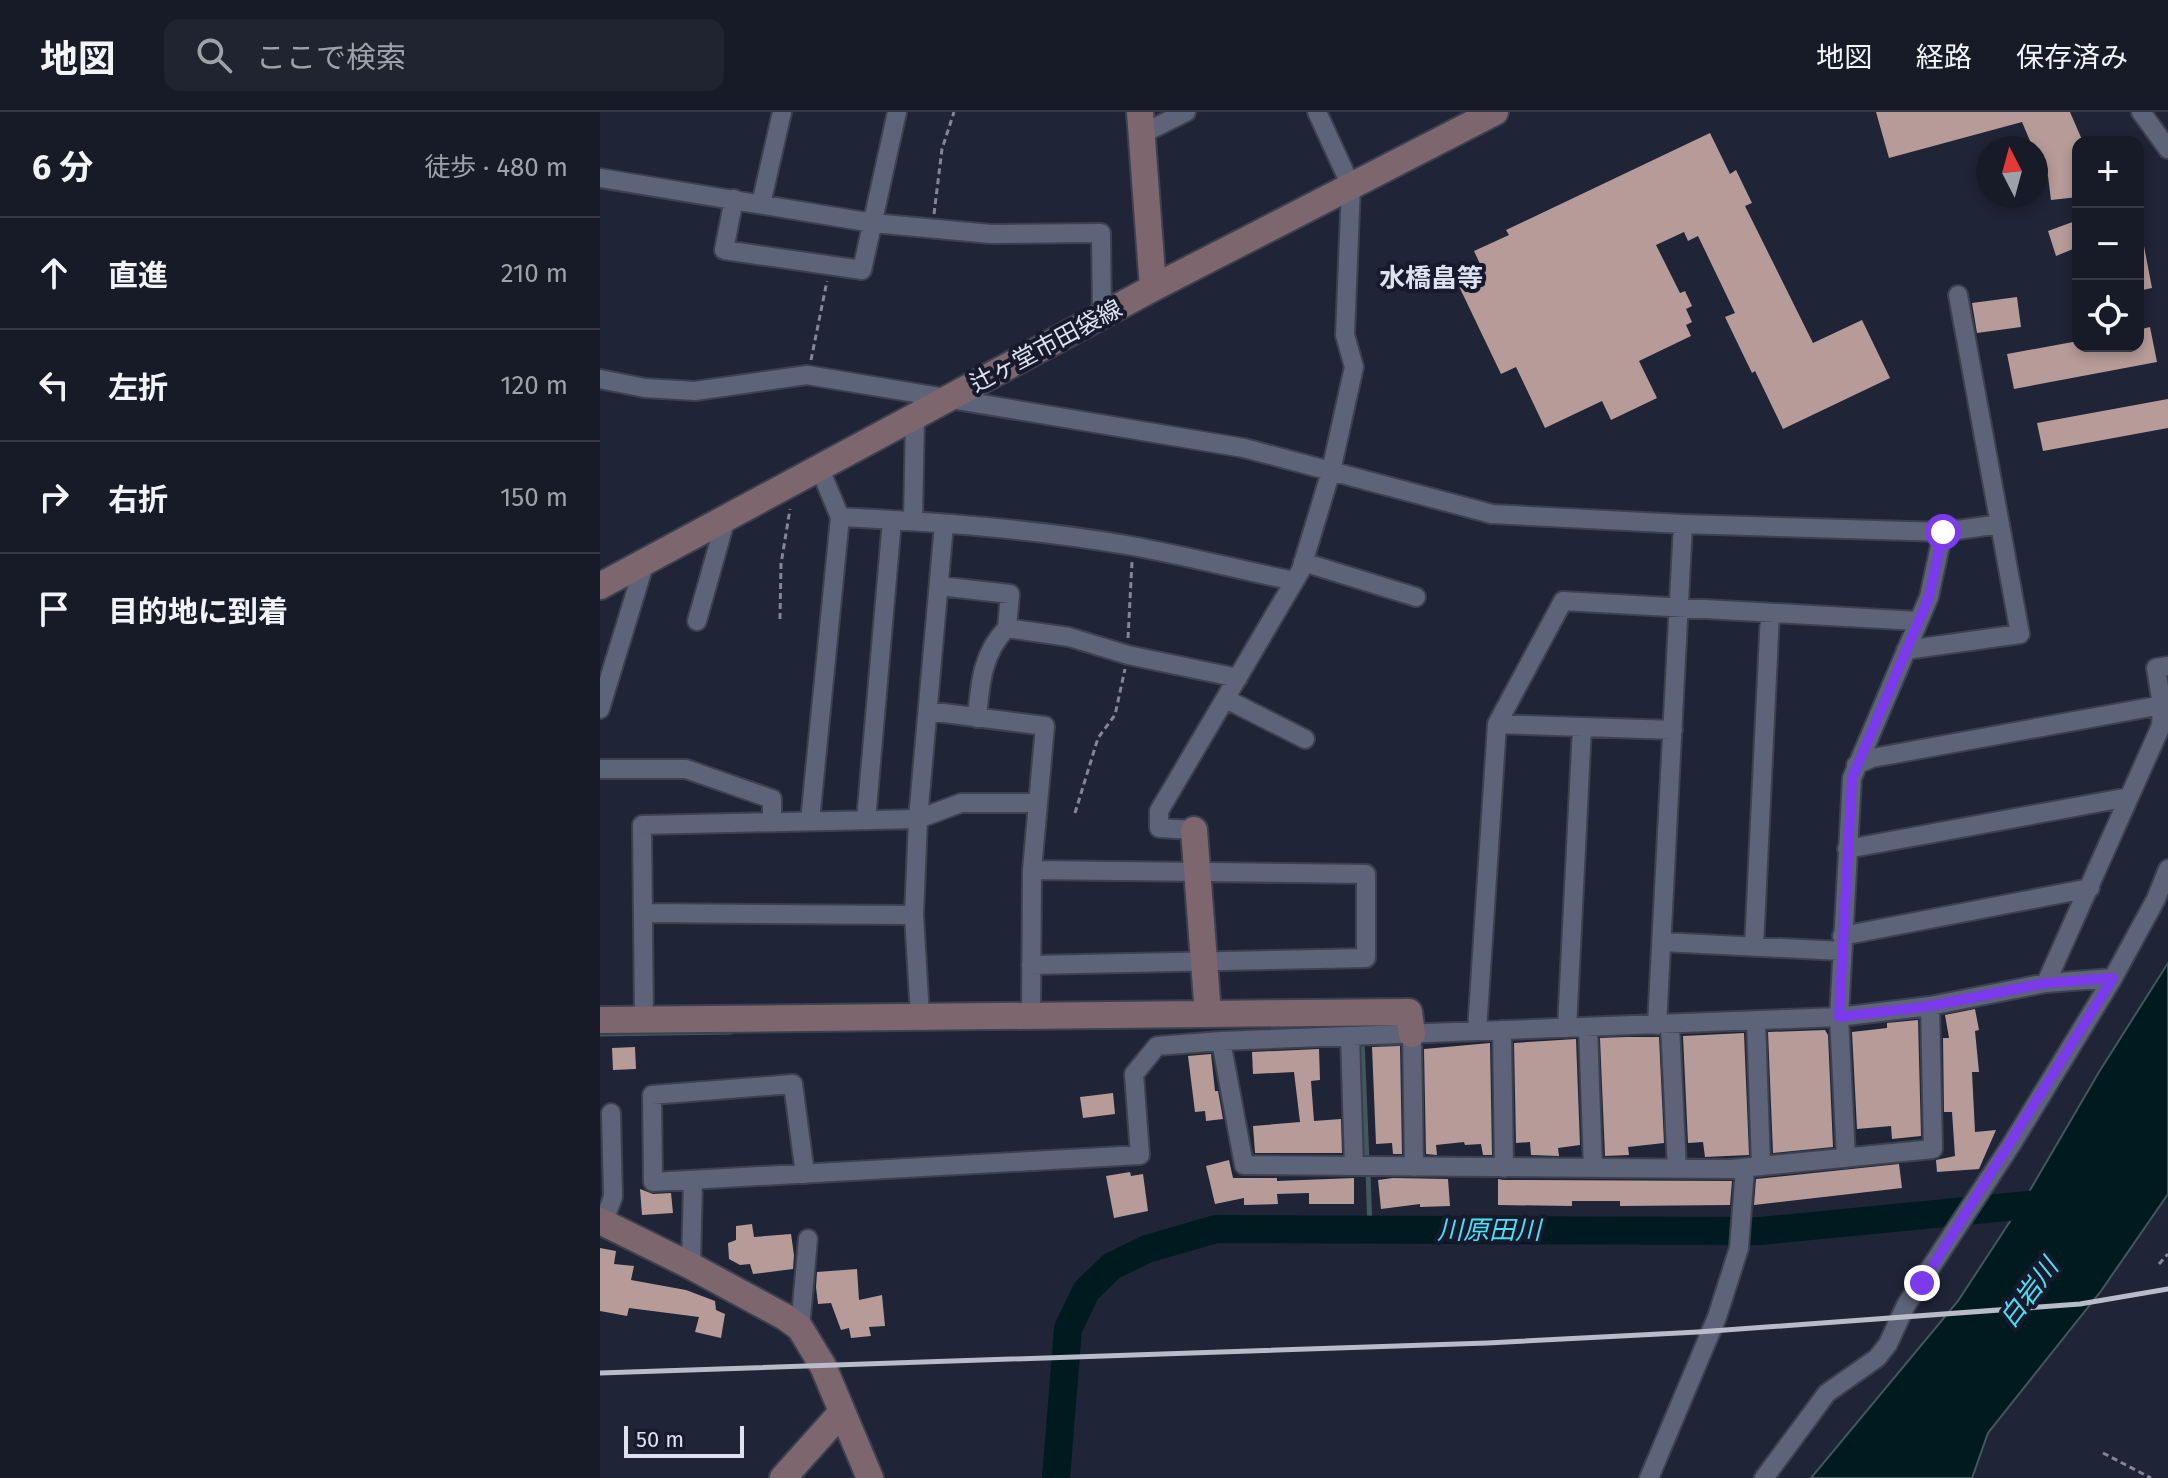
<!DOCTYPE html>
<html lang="ja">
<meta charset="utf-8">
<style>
:root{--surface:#171b28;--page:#202430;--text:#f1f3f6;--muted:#9ea1a8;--line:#363945}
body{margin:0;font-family:"Fira Sans","Noto Sans JP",sans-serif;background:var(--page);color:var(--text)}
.controls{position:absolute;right:24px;top:24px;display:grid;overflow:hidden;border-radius:16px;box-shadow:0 4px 12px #0003}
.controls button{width:72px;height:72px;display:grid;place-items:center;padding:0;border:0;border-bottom:2px solid var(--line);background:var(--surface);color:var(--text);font:40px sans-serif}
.compass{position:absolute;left:1376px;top:24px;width:72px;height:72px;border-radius:50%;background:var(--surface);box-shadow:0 4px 12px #0003;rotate:354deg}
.scale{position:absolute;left:24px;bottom:20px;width:120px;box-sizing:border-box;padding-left:8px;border:4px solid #dee2ee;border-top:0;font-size:22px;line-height:28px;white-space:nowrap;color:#dee2ee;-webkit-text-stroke:6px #161a2c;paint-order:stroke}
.stop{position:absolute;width:24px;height:24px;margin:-18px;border:6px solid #7c3aed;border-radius:50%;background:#fff}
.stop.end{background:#7c3aed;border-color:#fff;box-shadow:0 2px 8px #0008}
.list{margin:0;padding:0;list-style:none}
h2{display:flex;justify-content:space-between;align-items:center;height:104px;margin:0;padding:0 32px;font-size:34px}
h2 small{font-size:26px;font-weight:400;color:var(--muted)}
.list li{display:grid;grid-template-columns:52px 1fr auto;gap:24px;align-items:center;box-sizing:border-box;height:112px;padding:0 32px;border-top:2px solid var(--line)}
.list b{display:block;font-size:30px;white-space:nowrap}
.list em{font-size:26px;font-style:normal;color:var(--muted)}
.icon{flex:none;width:44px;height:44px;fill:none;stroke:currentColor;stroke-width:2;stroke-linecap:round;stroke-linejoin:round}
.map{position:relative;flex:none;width:1568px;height:1366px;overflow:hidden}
header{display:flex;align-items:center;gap:48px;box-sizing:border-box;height:112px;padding:0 40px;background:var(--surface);border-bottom:2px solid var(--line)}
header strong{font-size:38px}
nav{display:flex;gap:44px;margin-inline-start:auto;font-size:28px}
.search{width:560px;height:72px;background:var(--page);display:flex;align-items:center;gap:20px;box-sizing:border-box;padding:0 28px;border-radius:16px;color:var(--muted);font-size:30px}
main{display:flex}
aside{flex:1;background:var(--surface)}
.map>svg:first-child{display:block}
.water{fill:#001b20;stroke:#43575e;stroke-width:2}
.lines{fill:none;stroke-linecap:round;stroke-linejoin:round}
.stream{stroke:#43575e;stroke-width:5}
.river{stroke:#001b20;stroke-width:28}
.building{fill:#b79b98}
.street-casing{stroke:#3c404f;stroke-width:22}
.secondary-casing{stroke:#3c404f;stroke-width:30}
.path{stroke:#828695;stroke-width:3;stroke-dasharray:6 4;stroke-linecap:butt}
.street{stroke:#5d6378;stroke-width:18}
.secondary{stroke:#7e666e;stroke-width:26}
.rail{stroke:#b8bcc9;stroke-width:5}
.route{stroke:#7c3aed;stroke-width:10}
.labels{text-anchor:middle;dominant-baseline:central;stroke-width:8;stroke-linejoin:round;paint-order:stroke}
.street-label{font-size:24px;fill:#dee2ee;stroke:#161a2c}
.neighbourhood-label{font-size:26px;font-weight:bold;fill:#dee2ee;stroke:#161a2c}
.water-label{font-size:26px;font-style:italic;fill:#47e1f6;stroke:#161a2c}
</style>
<header>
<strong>地図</strong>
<div class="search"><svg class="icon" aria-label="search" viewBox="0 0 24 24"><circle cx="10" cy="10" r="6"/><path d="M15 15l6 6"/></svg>ここで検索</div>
<nav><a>地図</a><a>経路</a><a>保存済み</a></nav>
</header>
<main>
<aside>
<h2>6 分<small>徒歩 · 480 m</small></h2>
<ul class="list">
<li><svg class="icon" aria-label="ahead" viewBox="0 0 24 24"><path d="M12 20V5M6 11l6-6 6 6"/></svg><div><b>直進</b></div><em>210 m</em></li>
<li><svg class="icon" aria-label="left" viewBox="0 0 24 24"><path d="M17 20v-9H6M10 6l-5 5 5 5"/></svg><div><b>左折</b></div><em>120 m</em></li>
<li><svg class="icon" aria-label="right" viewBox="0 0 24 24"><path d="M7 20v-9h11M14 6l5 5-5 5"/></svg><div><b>右折</b></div><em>150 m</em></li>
<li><svg class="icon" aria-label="arrive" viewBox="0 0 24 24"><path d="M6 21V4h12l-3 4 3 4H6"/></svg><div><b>目的地に到着</b></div></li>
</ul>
</aside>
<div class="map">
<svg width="1568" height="1366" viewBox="0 0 1568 1366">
<rect width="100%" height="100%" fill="#1f2436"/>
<!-- water -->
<path class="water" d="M1568,851v231l-67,97 -113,142 -16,45h-161l147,-177 68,-104 73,-125z"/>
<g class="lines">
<!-- stream -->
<path class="stream" d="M0,922l131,-2
M762,928l5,122
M768,1060l2,57"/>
<!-- river -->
<path class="river" d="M456,1366l12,-149 18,-38 26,-25 35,-17 69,-20 544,2 298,-29"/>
</g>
<!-- building -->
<path class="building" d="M1276,0h194l13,30h-5v55l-27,3 -3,-24 -5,2 -7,-18v-12h-3l-11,-26 -133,36z
M1110,21l20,41 6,-4 16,33 -7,3 68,137 49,-23 28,58 -107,51 -28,-58 -3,2 -27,-56 10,-4 -37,-77 -10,5 -4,-9 -28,13 24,48 5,-2 7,15 -6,3 6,13 -6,3 5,11 -52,25 18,37 -46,22 -9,-19 -57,27 -29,-61 -15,7 -46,-96 26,-12 -7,-15 35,-16 -3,-5z
M1478,108v27l-22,9 -8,-25z
M1538,134h6l8,42 -14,3z
M1417,185l4,30 -44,6 -5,-30z
M1550,215l7,35 -143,27 -7,-35 71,-13v5h60v-16z
M1568,287v29l-125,23 -6,-28z
M1375,897l4,21 -4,1 4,41h-7l3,60 21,-2 -17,39 -42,3 -1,-12 19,-4 -3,-44h-8l-1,-74h6l-4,-23z
M1318,908l3,116 -29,3 -1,-13 -34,3 -5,-97 35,-4v-5z
M1225,918l3,5 5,112 -60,6 -5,-121z
M1144,921l5,122 -44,2 -2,-15 -15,1 -5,-107z
M1027,925h32l5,106 -36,4 1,8 -24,1 -5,-118z
M976,927l4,106 -22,3 1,8 -28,-1 -1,-13 -14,1 -2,-100z
M890,931l2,112h-9l-2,-11 -16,1 -1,-3 -28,3 1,10 -11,-1 -2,-105z
M800,934l2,108h-9l-1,-11 -16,1 -4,-97z
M35,935l1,22 -23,1 -1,-22z
M719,937l1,31 -9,1 3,40 27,-2 1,34h-87l-2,-27 47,-4 -6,-50 -41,2 -1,-22z
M611,942l4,37h3l5,28 -17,2 -1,-10 -10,1 -7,-56z
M513,981l2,21 -32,4 -3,-21z
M629,1048l4,18h44v3l77,-3v26h-45v-11l-32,1 1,10 -34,1v-7l-29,6 -9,-38z
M1299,1052l3,24 -148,17 2,-26z
M530,1060l1,4 12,-2 5,37 -34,7 -8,-42z
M793,1066l55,1 2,27 -30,1v-3l-39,5 -3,-29z
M898,1067l5,1 229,1 -2,24 -110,1v-5h-48v5l-74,-1z
M40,1077l13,5 18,-1 2,20 -31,2z
M152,1112l2,13 37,-3 3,21 -1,14 -40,5 -3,-10 -10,1 -11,-6 -1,-16 8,-3v-14z
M0,1136l16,3 -2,13 20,2 -3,14 55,10 29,11 1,9 9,4 -4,24 -26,-6 4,-15 -70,-9 -2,8 -27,-5z
M257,1157l2,31 23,-5 3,31 -16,1 2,9 -20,2 -2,-10 -8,2 -10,-27 -13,1 -2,-17 1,-15z"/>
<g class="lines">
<!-- street casing -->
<g class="street-casing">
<path id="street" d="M1541,0l27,37
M542,22l44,-22
M0,66l273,45 118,11 110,-1 1,82
M134,87l-10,51 138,20 35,-158
M161,92l21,-92
M0,267l45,9 50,3 112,-16 437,73 248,66 191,10 260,8 57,-8
M240,405c97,5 196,12 292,29 55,10 108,24 162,35
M313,409l2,-104
M703,450l113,35
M339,474l71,8 -3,34 62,9 59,18 110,23
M97,509l29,-103
M1306,538l114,-16 -62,-339
M626,587l79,40
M0,597l45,-147
M328,599l117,15 -13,144
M377,606c3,-34 5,-65 30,-90
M897,612l176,6
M1256,653l16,-7 290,-53
M0,657h86l86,30v23
M266,708l26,-300
M210,709l30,-304 -21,-50
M594,718l-35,-2v-17l142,-241 30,-99 23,-104 -9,-32 6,-149 -34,-74
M1247,737l282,-52
M43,801l271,2
M1242,824l248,-48
M1063,830l178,9
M1154,835l16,-334
M1446,871l115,-257 1,-21 -6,-37 12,-2
M1330,894l3,143 -202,20 -487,-4 -23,-124 618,-24 91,-11 116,-23 67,-5
M431,904l1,-146 334,4v84l-335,7
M320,905l-6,-102 4,-96 26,-295
M44,907l-2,-194 276,-6 43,-16h77
M1156,909l5,145
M1057,913l26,-501
M1070,913l7,144
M967,916l15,-301
M988,916l5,140
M902,918l2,138
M877,919l20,-307 66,-123 355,20
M812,922l2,133
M750,924l4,130
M1246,1046l-7,-141 13,-239 77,-181 14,-65
M205,1062l-12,-90 -141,11 1,87 487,-27 -6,-81 23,-28 64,-5
M3,1111l10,-26 -2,-84
M91,1154l2,-86
M200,1216l8,-89
M1049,1366l68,-161 22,-69 6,-80
M1164,1366l63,-85 50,-35 11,-14 18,-39 105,-160 102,-167 43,-79 12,-30"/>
</g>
<!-- secondary casing -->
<g class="secondary-casing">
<path id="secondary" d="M540,0l13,176
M0,474l553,-298 342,-176
M594,718l14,184
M0,908l809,-8 3,22
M0,1109l91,45 94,51 15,11 23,38 47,112
M183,1366l59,-66"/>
</g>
<!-- path -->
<path class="path" d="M334,102l8,-65 12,-37
M211,248l16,-79
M180,507l1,-55 9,-55
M528,526l4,-76
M475,701l23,-75 17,-23 10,-46
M1559,1152l9,-10
M1503,1341l48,25"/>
<!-- street -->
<use href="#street" class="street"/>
<!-- secondary -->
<use href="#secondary" class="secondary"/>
<!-- rail -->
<path class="rail" d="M0,1261l887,-30 211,-11 382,-28 88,-15"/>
</g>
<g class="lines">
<!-- route -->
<path class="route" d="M1322,1171l191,-305 -67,5 -116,23 -91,11 13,-239 77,-181 14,-65"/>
</g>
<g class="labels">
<!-- street labels -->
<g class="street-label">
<text transform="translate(446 234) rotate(-28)">辻ヶ堂市田袋線</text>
</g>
<!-- neighbourhood labels -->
<g class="neighbourhood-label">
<text x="831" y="166">水橋畠等</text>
</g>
<!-- water labels -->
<g class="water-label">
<text x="889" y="1118">川原田川</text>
<text transform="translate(1429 1181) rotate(-53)">白岩川</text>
</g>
</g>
</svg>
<div class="controls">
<button>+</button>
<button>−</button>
<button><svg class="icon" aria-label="locate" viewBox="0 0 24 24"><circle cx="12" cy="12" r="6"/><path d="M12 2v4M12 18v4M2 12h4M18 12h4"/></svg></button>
</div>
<svg class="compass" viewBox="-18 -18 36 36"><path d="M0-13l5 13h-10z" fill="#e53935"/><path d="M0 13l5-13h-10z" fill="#9ea1a8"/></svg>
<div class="scale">50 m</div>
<div class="stop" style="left:1343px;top:420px"></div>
<div class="stop end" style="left:1322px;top:1171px"></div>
</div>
</main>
